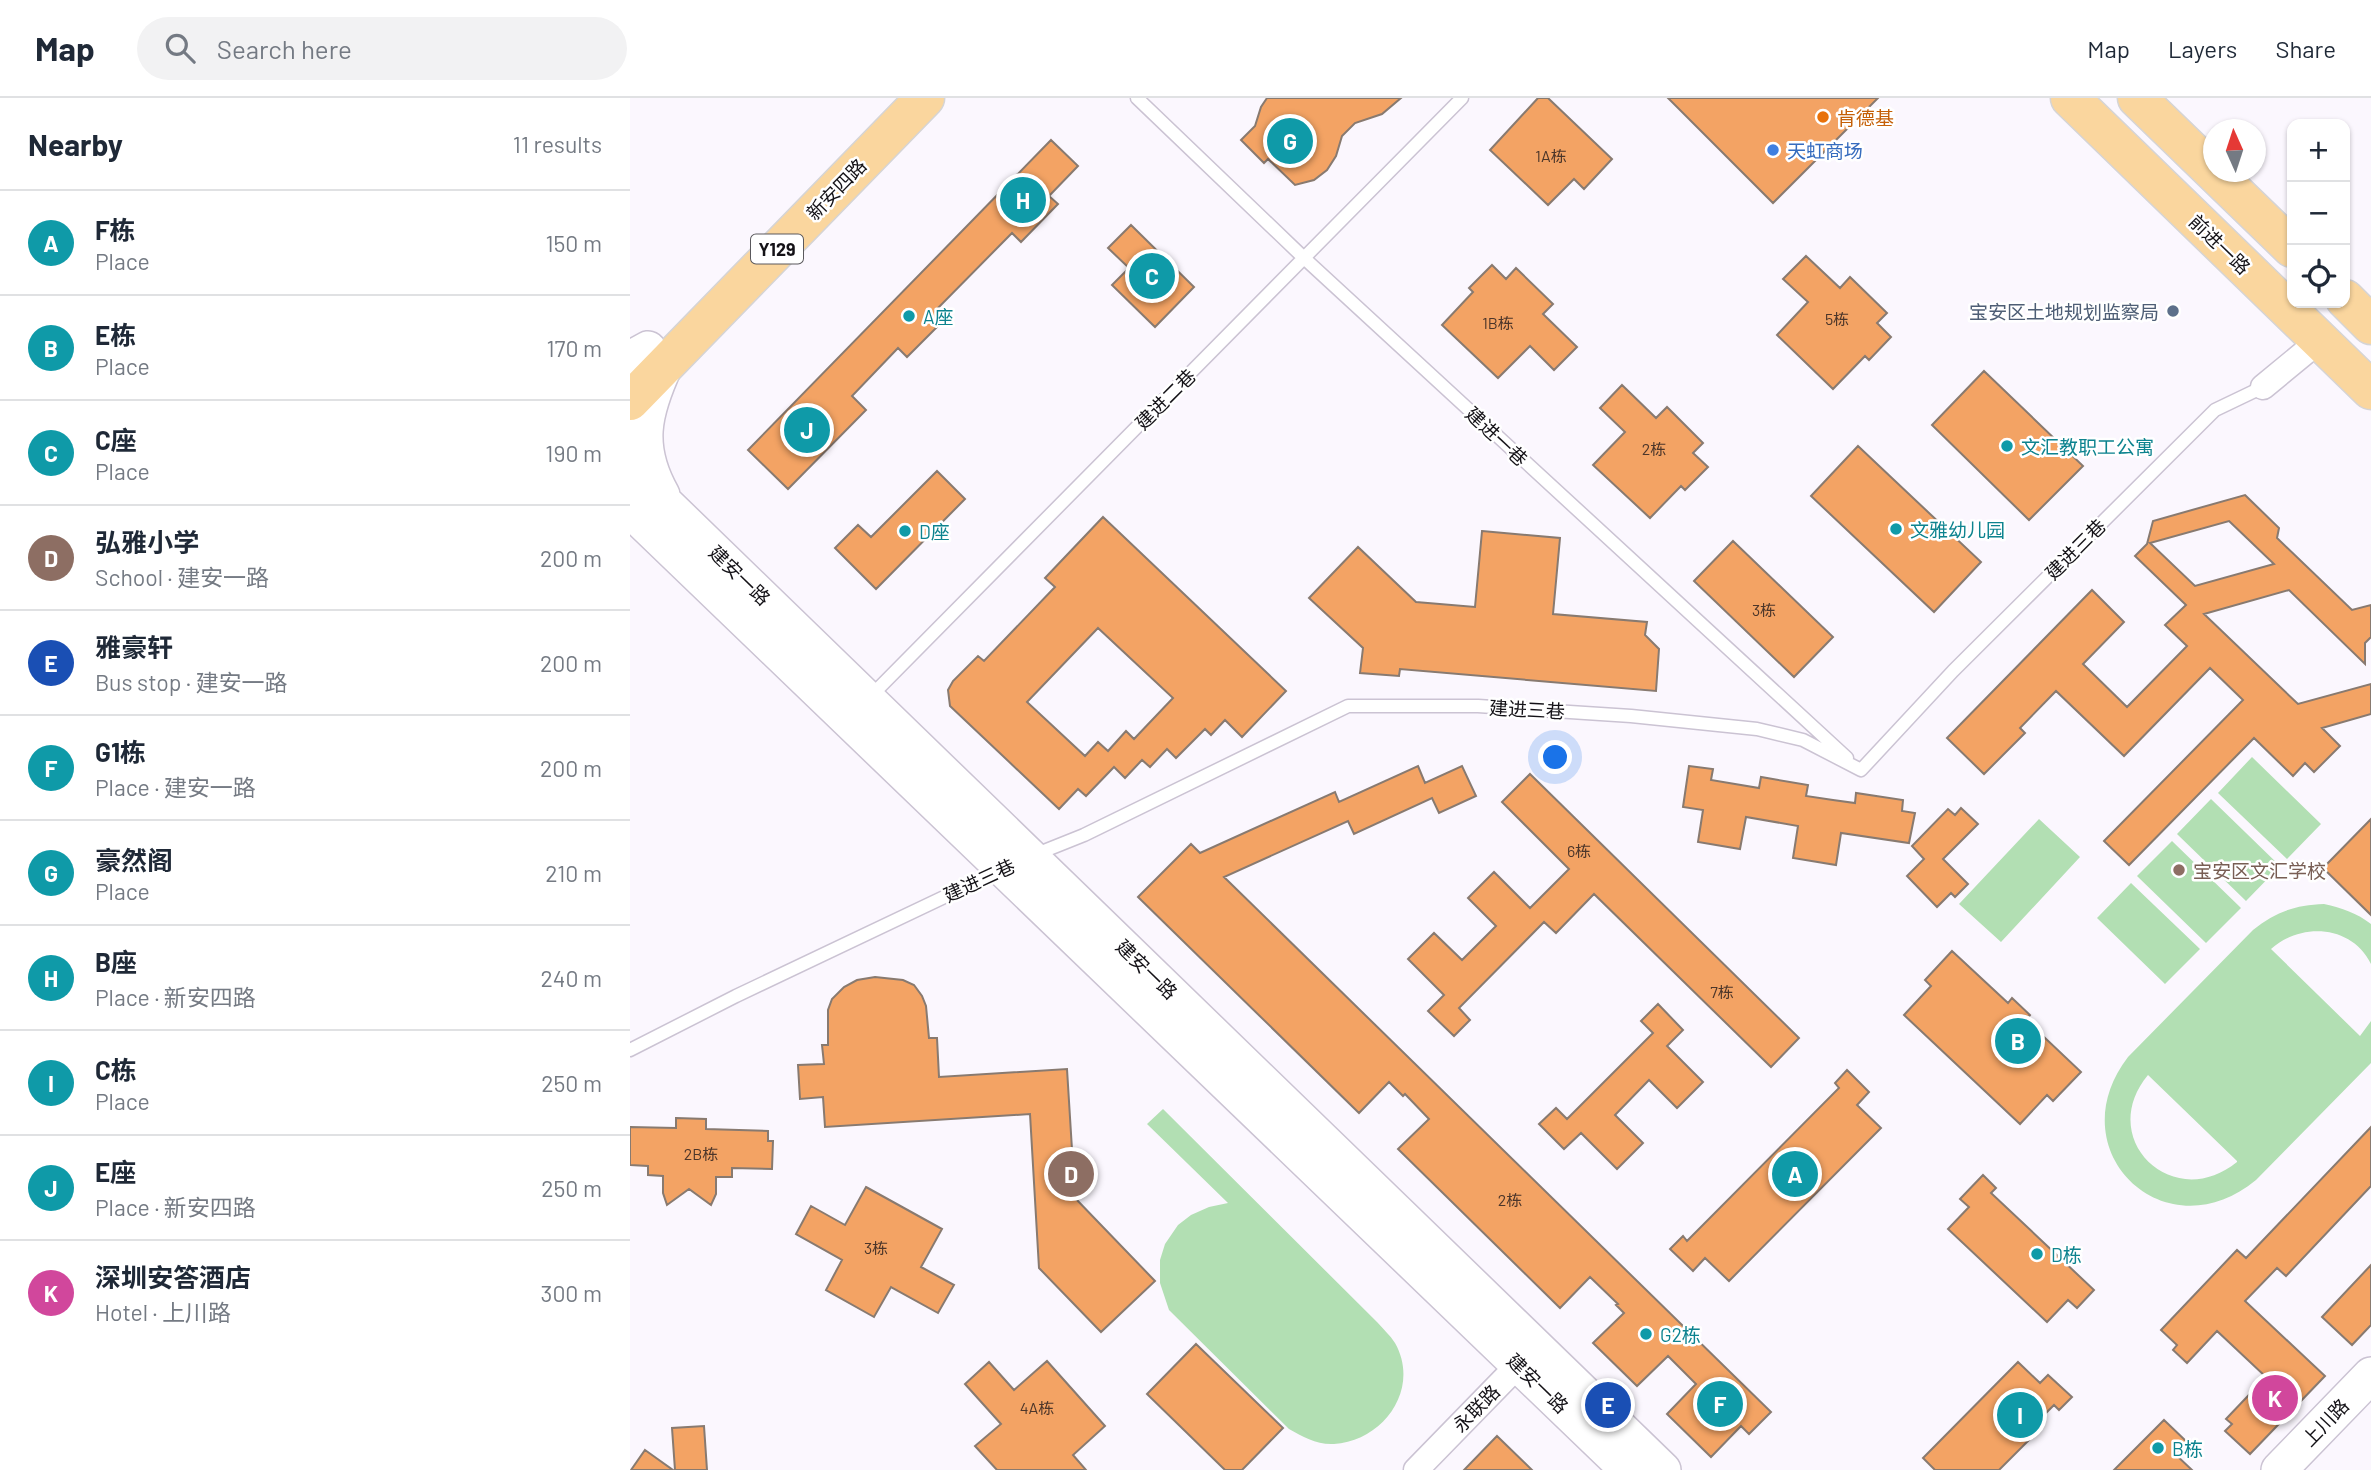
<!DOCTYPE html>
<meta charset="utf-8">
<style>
:root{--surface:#fff;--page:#f2f2f3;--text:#1f2937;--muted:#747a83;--line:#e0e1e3;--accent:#665f2c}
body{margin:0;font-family:Barlow,"Noto Sans SC",sans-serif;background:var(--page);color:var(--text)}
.controls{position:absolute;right:21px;top:21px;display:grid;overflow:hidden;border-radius:14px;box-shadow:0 2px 5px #0004}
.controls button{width:63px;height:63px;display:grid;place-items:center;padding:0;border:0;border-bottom:2px solid var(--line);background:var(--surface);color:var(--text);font:35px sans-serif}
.compass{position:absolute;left:1573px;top:21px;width:63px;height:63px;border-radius:50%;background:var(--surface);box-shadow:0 2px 5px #0004;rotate:357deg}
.you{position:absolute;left:926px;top:660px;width:24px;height:24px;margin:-18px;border:5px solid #fff;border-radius:50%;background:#1a73e8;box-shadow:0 0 0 10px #1a73e833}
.badge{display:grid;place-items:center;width:46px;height:46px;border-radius:50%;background:var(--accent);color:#fff;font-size:23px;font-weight:700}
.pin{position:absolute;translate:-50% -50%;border:4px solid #fff;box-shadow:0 2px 7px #0006}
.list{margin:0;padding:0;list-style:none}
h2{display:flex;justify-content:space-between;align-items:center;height:91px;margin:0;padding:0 28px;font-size:30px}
h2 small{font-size:23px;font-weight:400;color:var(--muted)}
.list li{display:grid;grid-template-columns:46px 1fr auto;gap:21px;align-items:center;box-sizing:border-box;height:105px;padding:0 28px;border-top:2px solid var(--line)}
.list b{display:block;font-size:26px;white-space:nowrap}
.list p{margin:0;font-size:23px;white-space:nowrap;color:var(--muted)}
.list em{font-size:23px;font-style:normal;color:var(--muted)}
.icon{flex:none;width:38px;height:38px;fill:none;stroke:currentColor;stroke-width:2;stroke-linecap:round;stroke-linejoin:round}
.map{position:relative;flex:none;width:1741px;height:1372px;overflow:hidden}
header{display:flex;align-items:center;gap:42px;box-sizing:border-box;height:98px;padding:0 35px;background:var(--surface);border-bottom:2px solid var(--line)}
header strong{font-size:33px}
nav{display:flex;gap:38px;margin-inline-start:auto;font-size:24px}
.search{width:490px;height:63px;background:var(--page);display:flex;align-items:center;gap:18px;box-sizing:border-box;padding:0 24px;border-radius:38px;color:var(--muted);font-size:26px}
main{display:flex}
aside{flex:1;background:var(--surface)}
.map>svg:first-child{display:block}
.green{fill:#b2dfb3;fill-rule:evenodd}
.building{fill:#f3a364;stroke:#887a70;stroke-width:2;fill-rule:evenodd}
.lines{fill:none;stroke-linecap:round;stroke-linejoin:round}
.service-casing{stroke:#cbc3d3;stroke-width:15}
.minor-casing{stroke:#cbc3d3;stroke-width:27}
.secondary-casing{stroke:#cbc3d3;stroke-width:38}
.primary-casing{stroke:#d5d4d5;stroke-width:41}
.service{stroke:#fff;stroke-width:12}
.minor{stroke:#fff;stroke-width:24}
.secondary{stroke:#fff;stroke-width:35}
.primary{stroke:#fad69e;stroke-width:38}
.food-dot{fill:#e8710a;stroke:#fff;stroke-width:2.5}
.shop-dot{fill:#3f7fe0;stroke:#fff;stroke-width:2.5}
.service-dot{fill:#5c6f8a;stroke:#fff;stroke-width:2.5}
.culture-dot{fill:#0f9aa8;stroke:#fff;stroke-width:2.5}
.education-dot{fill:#8d6e63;stroke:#fff;stroke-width:2.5}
.labels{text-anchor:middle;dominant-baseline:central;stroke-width:5;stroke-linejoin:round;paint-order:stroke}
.number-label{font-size:16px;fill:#4c362a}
.shield{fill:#fff;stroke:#5a595d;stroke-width:2}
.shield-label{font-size:18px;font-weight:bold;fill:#141217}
.food-label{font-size:19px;fill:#c56008;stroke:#fff;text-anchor:start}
.shop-label{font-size:19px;fill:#366cbe;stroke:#fff;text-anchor:start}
.street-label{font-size:19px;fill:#141217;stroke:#fff}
.service-label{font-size:19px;fill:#4e5e75;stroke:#fff;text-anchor:end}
.culture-label{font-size:19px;fill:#0d838f;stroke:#fff;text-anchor:start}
.education-label{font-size:19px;fill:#785e54;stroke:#fff;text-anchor:start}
</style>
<header>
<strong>Map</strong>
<div class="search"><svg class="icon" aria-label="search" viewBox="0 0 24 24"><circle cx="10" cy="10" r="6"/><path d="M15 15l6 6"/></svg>Search here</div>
<nav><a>Map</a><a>Layers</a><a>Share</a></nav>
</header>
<main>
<aside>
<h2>Nearby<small>11 results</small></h2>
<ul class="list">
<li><span class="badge" style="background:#0f9aa8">A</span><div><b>F栋</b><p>Place</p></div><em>150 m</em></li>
<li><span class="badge" style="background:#0f9aa8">B</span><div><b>E栋</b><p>Place</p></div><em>170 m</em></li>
<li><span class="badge" style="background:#0f9aa8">C</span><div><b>C座</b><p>Place</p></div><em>190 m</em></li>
<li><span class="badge" style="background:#8d6e63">D</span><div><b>弘雅小学</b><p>School · 建安一路</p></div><em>200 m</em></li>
<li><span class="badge" style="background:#1a4fb4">E</span><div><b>雅豪轩</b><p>Bus stop · 建安一路</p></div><em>200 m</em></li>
<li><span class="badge" style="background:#0f9aa8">F</span><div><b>G1栋</b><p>Place · 建安一路</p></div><em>200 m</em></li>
<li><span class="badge" style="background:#0f9aa8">G</span><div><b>豪然阁</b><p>Place</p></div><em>210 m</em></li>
<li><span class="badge" style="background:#0f9aa8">H</span><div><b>B座</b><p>Place · 新安四路</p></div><em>240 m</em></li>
<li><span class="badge" style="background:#0f9aa8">I</span><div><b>C栋</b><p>Place</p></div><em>250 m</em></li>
<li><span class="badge" style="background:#0f9aa8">J</span><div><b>E座</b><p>Place · 新安四路</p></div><em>250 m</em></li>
<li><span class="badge" style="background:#d1479c">K</span><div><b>深圳安答酒店</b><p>Hotel · 上川路</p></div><em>300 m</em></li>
</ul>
</aside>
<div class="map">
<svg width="1741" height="1372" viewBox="0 0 1741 1372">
<rect width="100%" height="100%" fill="#fbf7fe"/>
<!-- green -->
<path class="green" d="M1622,659l69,67 -34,35 -69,-66z
M1581,701l69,67 -34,35 -69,-67z
M1409,721l41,38 -79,85 -42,-38z
M1542,743l69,67 -35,35 -69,-67z
M1501,785l69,66 -35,35 -68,-66z
M1694,806c18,4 33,9 47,20v40c-19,-39 -70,-42 -100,-15l89,87 11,-15v42l-115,117c-90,75 -200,-29 -128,-123l125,-127c22,-18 42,-25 71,-26zM1518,977l89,86v1c-64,52 -142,-23 -89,-87z
M533,1011l214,213c6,7 13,13 18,21 26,46 -12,98 -61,101 -17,1 -31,-7 -45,-15l-120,-119 -9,-27v-23l5,-16 13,-19 13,-10 18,-8 19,-4 -81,-79z"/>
<!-- building -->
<path class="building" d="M637,0h134l-19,16 -27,9 -13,13 -6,20 -9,14 -13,10 -19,5 -27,-26 -4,4 -23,-23 14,-14 6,-19z
M908,0h10l64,61 -28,30 -10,-10 -26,26 -58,-55z
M1038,0h210l-105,105z
M421,42l27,26 -29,30 9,8 -37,38 -9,-9 -77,78 9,9 -37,37 -9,-9 -46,48 14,14 -78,79 -40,-39z
M501,127l63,62 -39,40 -43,-42 17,-17 -21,-20z
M1176,158l34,32 10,-11 37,36 -10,10 14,14 -22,23 -4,-4 -32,33 -56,-54 31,-33 -25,-23z
M862,167l14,14 10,-11 37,36 -10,10 34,33 -23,23 -24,-24 -32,32 -56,-53 31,-33 -4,-4z
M1354,273l99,95 -54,54 -97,-95z
M992,287l34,33 11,-11 36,36 -10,10 15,14 -23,23 -4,-4 -31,32 -57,-53 32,-33 -25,-24z
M1228,348l123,116 -47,50 -123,-116z
M307,373l28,28 -89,90 -41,-41 23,-23 13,12z
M1615,397l34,33 -2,10 75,72 19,-5v32l-6,6v21l-76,-74 -85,24 94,90 73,-20v30l-49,14 18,18 -26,26 -9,-9 -12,13 -39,-38 -125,127 -25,-24 139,-141 -33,-32 -86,88 -68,-65 -36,37 5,5 -41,41 -37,-36 145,-148 32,32 -41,42 44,43 60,-61 -22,-21 21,-20 -51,-49 12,-12 6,-23zM1599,423l45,43 -79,22 -45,-43z
M473,419l183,174 -44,46 -17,-17 -14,15 -6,-6 -29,29 -9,-9 -17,18 -8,-7 -17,18 -11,-11 -28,29 -8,-7 -19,20 -109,-103 -2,-16 5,-9 25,-25 6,5 71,-74 -10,-9zM468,530l75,70 -39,41 -8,-8 -18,20 -10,-9 -13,14 -58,-54z
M852,433l78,7 -7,76 94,8 -2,13 14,14 -3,42 -256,-22 -1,7 -39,-3 3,-25 -54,-50 49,-51 58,55 59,5z
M1103,443l100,96 -39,40 -100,-96z
M788,668l7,17 37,-17 14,30 -37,17 -7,-15 -78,36 -6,-13 -124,56 547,535 -22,22 -8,-8 -30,31 -44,-43 29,-30 -28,-28 -31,30 -44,-43 31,-30 -8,-8 2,-1 -28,-27 -30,31 -162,-159 31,-30 -24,-25 -2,2 -14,-14 -30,31 -221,-216 53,-53 9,9 135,-61 4,10z
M1059,668l24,3 -2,11 48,8 2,-11 47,8 -2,11 27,4 22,3 1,-10 47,7 -1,11 13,2 -6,30 -68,-10 -5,32 -43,-7 5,-32 -52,-9 -6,32 -42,-7 5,-32 -20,-3z
M900,676l269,264 -28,29 -177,-173 -38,39 -12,-11 -85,86 11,12 -16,16 -26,-25 16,-16 -36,-36 26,-26 28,27 34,-34 -28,-28 26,-26 36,36 39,-39 -67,-67z
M1331,710l17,16 -35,35 25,25 -13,13 -4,-4 -14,14 -30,-31 17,-17 -12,-13 36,-37 7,6z
M1741,721v96l-48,-47z
M1322,853l56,52 4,-5 18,17 -4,5 55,52 -28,29 -6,-6 -27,29 -116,-109 27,-29 -6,-6z
M245,879l28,3 11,5 8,11 4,10 3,32h8l2,39 128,-8 8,129 80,83 -54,51 -62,-64 -9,-154 -205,13 -2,-30 -23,2 -2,-34 26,-1 -2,-19h6v-35l4,-11 12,-12 13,-7z
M1028,906l25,26 -16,16 36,36 -26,26 -28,-28 -34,35 28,28 -26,26 -36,-36 -17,16 -25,-25 17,-16 11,11 86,-86 -12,-12z
M1217,972l22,22 -12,13 24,23 -152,153 -24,-23 -12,13 -23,-22 13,-13 4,5 152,-153 -4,-5z
M46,1020l30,1v10l62,2v10h5l-1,28 -40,-1v9h-16v17l-5,11 -22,-16 -22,16 -4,-12v-17l-15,-1v-9l-18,-1v-38l46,1z
M1741,1029v59l-85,90 -9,-8 -32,33 80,75 -75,78 -25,-23 7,-7 -6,-5 40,-42 -49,-46 -30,32 -14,-13 4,-5 -16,-15 76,-80 9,8z
M1353,1077l13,13 -5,5 103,97 -17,18 -9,-8 -21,22 -99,-93 21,-22 -9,-8z
M236,1089l76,42 -21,38 33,18 -16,28 -47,-26 -17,30 -48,-27 16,-30 -46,-26 15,-28 34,19z
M1741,1167v60l-19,20 -30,-28z
M566,1246l87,84 -41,42h-17l-78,-76z
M417,1263l58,65 -32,29 13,15h-89l-22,-24 26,-22 -36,-40 24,-22 25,28z
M1388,1264l22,21 8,-8 24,22 -13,13 -5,-5 -30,30 5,5 -30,30h-64l-12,-12z
M1534,1322l23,22 -12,12 17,16h-78z
M74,1328l3,44h-32l-3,-42z
M867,1338l35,34h-68z
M15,1352l28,20h-42z"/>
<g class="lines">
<!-- service casing -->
<g class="service-casing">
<path id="service" d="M507,0l167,160 543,500
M239,600l593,-600
M404,757l50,-20 264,-129h130l153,10 126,13 46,11 58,30 92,-99 262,-261 48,-23
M0,952l106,-54 265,-126"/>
</g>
<!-- minor casing -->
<g class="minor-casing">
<path id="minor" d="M1633,289l57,-47
M786,1372l112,-115"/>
</g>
<!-- secondary casing -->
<g class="secondary-casing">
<path id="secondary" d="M0,261l18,-10
M0,371l1033,1001
M32,397c-27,-48 -19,-82 3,-130
M0,412l998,960
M1649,1372l92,-95"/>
</g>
<!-- primary casing -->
<g class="primary-casing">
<path id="primary" d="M1440,0l301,292
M1507,0l155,150
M1715,201l26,26
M0,303l295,-303"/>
</g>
<!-- service -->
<use href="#service" class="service"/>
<!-- minor -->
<use href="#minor" class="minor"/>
<!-- secondary -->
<use href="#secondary" class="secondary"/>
<!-- primary -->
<use href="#primary" class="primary"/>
</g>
<!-- markers -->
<circle class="food-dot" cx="1193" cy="19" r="7"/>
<circle class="shop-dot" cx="1143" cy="52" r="7"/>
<circle class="service-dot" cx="1543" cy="213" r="7"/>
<g class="culture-dot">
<circle cx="279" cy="218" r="7"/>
<circle cx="1377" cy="348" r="7"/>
<circle cx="1266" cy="431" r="7"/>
<circle cx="275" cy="433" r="7"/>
<circle cx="1407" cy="1156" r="7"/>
<circle cx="1016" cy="1236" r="7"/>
<circle cx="1528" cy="1350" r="7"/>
</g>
<circle class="education-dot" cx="1549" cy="772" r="7"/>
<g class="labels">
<!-- number labels -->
<g class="number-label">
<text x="921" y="57">1A栋</text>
<text x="1207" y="220">5栋</text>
<text x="868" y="224">1B栋</text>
<text x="1024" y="350">2栋</text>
<text x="1134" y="511">3栋</text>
<text x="949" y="752">6栋</text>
<text x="1092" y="893">7栋</text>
<text x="71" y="1055">2B栋</text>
<text x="880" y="1101">2栋</text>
<text x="246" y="1149">3栋</text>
<text x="407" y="1309">4A栋</text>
</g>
<!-- shield labels -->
<rect class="shield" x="121" y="136.5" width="52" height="29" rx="5"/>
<g class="shield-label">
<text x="147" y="151">Y129</text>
</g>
<!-- food labels -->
<g class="food-label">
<text x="1207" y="19">肯德基</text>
</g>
<!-- shop labels -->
<g class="shop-label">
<text x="1157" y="52">天虹商场</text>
</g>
<!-- street labels -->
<g class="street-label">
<text transform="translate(206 91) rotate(-46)">新安四路</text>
<text transform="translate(1590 146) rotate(44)">前进一路</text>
<text transform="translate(535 301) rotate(-45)">建进二巷</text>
<text transform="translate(867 338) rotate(43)">建进一巷</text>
<text transform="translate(1445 451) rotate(-45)">建进三巷</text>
<text transform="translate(110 477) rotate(44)">建安一路</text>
<text transform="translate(897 611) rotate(3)">建进三巷</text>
<text transform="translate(349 782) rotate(-25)">建进三巷</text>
<text transform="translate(517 871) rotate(44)">建安一路</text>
<text transform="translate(908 1285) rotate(44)">建安一路</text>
<text transform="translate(846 1310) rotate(-46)">永联路</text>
<text transform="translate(1695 1324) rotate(-46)">上川路</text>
</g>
<!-- service labels -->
<g class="service-label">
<text x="1529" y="213">宝安区土地规划监察局</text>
</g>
<!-- culture labels -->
<g class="culture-label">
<text x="293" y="218">A座</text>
<text x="1391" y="348">文汇教职工公寓</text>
<text x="1280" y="431">文雅幼儿园</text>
<text x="289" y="433">D座</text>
<text x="1421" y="1156">D栋</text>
<text x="1030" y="1236">G2栋</text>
<text x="1542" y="1350">B栋</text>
</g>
<!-- education labels -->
<g class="education-label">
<text x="1563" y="772">宝安区文汇学校</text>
</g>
</g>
</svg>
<div class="controls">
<button>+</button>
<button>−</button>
<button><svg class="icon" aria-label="locate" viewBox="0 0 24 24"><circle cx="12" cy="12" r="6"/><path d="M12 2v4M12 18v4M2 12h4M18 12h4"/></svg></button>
</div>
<svg class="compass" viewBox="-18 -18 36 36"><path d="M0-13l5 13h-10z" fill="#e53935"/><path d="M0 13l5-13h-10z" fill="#747a83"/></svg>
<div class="you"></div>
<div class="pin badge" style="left:1165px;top:1076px;background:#0f9aa8">A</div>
<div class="pin badge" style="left:1388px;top:943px;background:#0f9aa8">B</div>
<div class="pin badge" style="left:522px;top:178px;background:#0f9aa8">C</div>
<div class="pin badge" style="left:441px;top:1076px;background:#8d6e63">D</div>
<div class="pin badge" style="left:978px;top:1307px;background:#1a4fb4">E</div>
<div class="pin badge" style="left:1090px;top:1306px;background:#0f9aa8">F</div>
<div class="pin badge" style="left:660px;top:43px;background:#0f9aa8">G</div>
<div class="pin badge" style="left:393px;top:102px;background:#0f9aa8">H</div>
<div class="pin badge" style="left:1390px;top:1317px;background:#0f9aa8">I</div>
<div class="pin badge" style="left:177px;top:332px;background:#0f9aa8">J</div>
<div class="pin badge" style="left:1645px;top:1300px;background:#d1479c">K</div>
</div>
</main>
